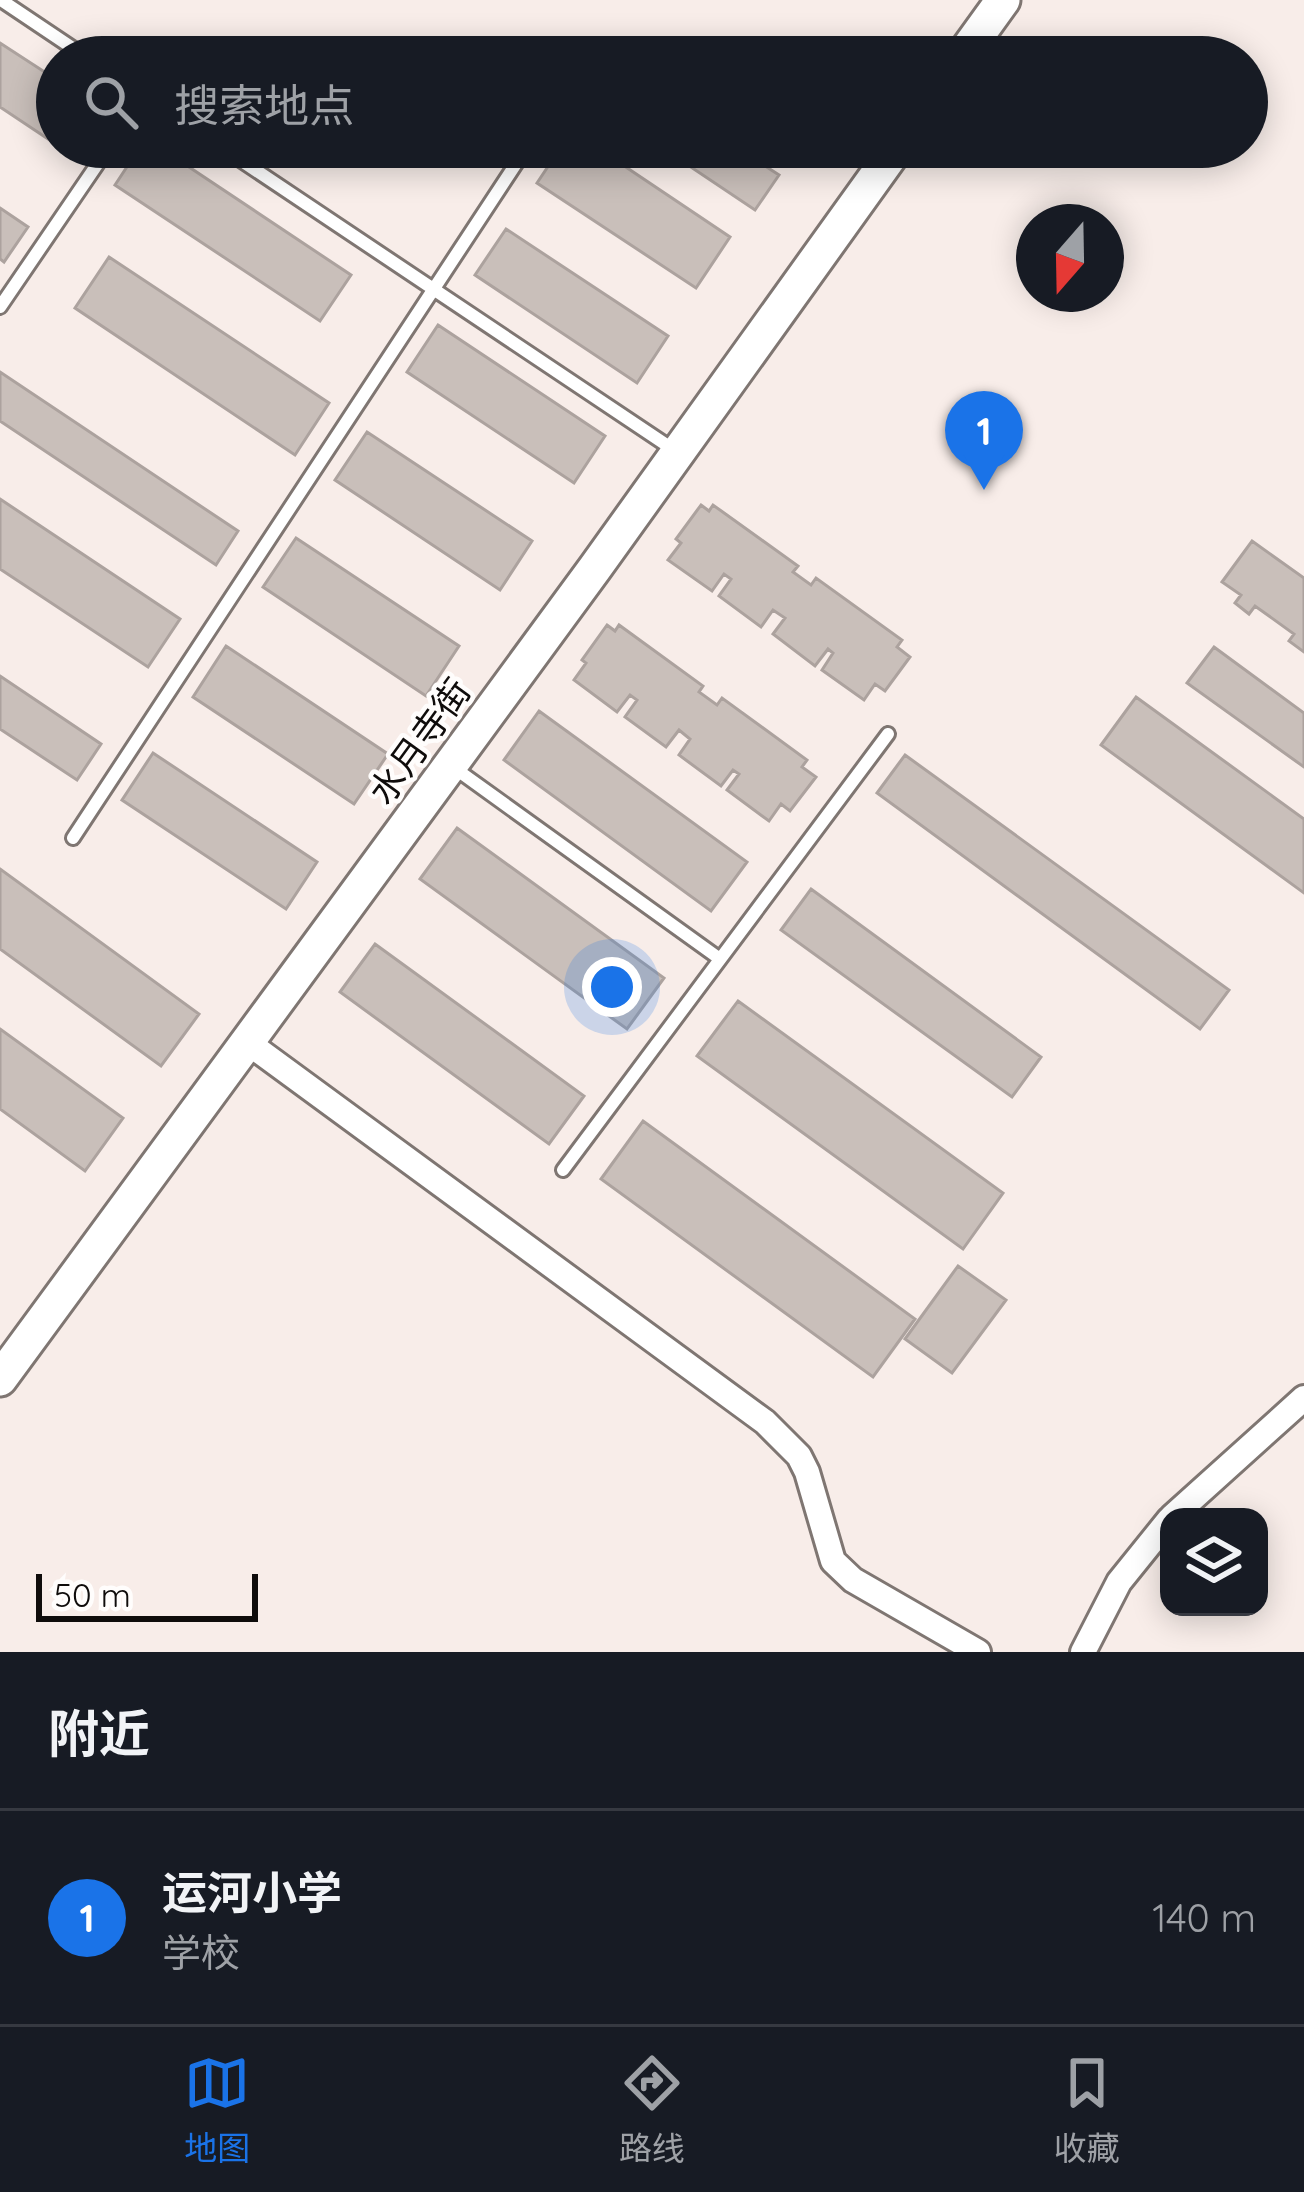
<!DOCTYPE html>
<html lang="zh">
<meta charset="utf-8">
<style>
:root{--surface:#171b24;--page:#20242c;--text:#f1f3f6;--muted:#9ea1a6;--line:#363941;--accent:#1a73e8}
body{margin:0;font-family:Quicksand,"Noto Sans SC",sans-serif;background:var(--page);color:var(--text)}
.controls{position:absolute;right:36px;bottom:36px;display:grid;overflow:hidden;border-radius:24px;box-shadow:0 6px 30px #0003}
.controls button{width:108px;height:108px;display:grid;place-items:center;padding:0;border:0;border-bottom:3px solid var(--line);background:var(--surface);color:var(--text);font:60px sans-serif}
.compass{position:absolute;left:1016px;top:204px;width:108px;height:108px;border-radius:50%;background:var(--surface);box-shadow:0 6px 30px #0003;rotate:200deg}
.scale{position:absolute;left:36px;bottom:30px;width:222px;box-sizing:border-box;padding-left:12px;border:6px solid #0f0c0b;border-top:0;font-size:33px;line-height:42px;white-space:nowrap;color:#0f0c0b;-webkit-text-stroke:9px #fffdfc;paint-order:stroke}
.you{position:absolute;left:612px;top:987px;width:42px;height:42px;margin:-30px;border:9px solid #fff;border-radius:50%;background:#1a73e8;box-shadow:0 0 0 18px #1a73e833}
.badge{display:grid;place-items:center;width:78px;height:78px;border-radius:50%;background:var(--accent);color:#fff;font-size:39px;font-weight:700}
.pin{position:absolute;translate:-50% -99px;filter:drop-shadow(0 3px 6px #0008)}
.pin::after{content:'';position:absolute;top:63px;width:42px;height:36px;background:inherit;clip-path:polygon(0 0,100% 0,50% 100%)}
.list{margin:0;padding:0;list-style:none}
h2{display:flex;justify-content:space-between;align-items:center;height:156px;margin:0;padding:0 48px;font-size:51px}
h2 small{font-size:39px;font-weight:400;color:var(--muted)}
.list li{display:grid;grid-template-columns:78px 1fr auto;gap:36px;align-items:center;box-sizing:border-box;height:216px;padding:0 48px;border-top:3px solid var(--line)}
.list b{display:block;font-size:45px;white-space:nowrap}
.list p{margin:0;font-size:39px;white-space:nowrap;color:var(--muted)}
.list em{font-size:39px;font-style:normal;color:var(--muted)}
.icon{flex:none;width:66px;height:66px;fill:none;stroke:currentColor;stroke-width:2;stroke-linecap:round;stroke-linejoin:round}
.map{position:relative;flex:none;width:1304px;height:1652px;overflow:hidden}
.search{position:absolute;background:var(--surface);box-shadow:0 6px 30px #0003;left:36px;right:36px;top:36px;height:132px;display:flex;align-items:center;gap:30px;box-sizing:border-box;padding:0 42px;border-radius:66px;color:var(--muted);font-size:45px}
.sheet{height:372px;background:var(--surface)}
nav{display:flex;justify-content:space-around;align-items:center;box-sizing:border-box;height:168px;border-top:3px solid var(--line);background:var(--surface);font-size:33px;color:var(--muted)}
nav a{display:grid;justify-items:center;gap:6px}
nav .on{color:var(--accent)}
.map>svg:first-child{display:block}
.building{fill:#c9bfba;stroke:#aca29e;stroke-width:3}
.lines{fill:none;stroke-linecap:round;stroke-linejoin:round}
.service-casing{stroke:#7f7672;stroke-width:18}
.minor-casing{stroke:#7f7672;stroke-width:30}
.tertiary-casing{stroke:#7f7672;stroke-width:39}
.service{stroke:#fff;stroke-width:12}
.minor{stroke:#fff;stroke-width:24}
.tertiary{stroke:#fff;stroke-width:33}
.labels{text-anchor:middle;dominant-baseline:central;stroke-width:9;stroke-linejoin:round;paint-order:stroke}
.street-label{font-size:36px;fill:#0f0c0b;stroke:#fffdfc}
</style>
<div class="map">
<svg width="1304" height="1652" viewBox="0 0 1304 1652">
<rect width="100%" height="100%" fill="#f8ede9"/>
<!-- building -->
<path class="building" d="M0,43l57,37v65l-57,-38z
M140,147h19l192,128 -31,46 -205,-136z
M561,147h35l134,90 -34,51 -159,-105z
M661,147h75l43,28 -24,35z
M0,208l28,19 -24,35 -4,-3z
M506,229l162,107 -31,47 -162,-108z
M109,257l220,146 -34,52 -220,-147z
M438,325l167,111 -31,47 -167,-111z
M0,372l238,159 -22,34 -216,-144z
M367,432l165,109 -32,49 -165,-110z
M0,499l180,120 -32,48 -148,-98z
M701,505l8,6 4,-6 85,61 -5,6 18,13 5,-7 86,62 -5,7 13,10 -25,34 -10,-7 -11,16 -42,-30 11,-17 -5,-4 -13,17 -42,-32 12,-16 -12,-8 -12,17 -42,-31 12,-17 -7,-5 -12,17 -44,-31 13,-17 -5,-4z
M296,538l163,108 -33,50 -163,-109z
M1252,541l52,37v74l-15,-11 5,-7 -39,-28 -6,8 -14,-11 6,-8 -19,-13z
M607,625l8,6 4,-6 84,61 -4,6 18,13 5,-7 85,62 -5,7 14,10 -26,34 -9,-7 -12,17 -42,-31 12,-16 -6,-4 -12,16 -42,-31 11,-16 -11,-9 -13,17 -41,-30 12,-17 -7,-5 -13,17 -43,-32 12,-17 -4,-3z
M226,646l162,108 -34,50 -161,-107z
M1214,647l90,66v54l-117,-84z
M0,676l101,68 -24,36 -77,-51z
M1136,697l168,122v74l-203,-148z
M539,711l208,151 -36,49 -207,-151z
M153,753l164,109 -31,47 -164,-109z
M905,755l324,235 -29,39 -323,-236z
M457,828l207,150 -37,51 -207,-150z
M0,869l199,145 -38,52 -161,-117z
M811,889l230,168 -29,40 -231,-167z
M375,944l209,152 -35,48 -209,-152z
M738,1001l265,192 -40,56 -266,-193z
M0,1029l123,89 -38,53 -85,-62z
M643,1121l272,198 -42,58 -272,-198z
M958,1266l48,34 -54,73 -47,-34z"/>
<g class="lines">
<!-- service casing -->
<g class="service-casing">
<path id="service" d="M1,0l85,57
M221,147l456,305
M0,307l109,-160
M453,767l267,192
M73,838l454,-691
M563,1170l325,-436"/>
</g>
<!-- minor casing -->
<g class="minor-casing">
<path id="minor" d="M247,1042l518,380 34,34 8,16 26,89 20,19 125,72
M1172,1517l132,-119
M1083,1652l36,-70 50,-62"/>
</g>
<!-- tertiary casing -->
<g class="tertiary-casing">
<path id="tertiary" d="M962,57l41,-57
M0,1379l595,-811 302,-421"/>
</g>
<!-- service -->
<use href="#service" class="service"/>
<!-- minor -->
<use href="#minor" class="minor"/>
<!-- tertiary -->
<use href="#tertiary" class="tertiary"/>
</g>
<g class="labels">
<!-- street labels -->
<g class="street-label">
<text transform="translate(419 741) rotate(-54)">水月寺街</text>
</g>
</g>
</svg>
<div class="controls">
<button><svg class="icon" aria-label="layers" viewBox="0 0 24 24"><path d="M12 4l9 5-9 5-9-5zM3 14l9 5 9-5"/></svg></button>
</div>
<svg class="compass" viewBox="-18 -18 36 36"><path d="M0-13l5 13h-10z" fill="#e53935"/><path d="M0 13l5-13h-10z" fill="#9ea1a6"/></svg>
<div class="scale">50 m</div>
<div class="you"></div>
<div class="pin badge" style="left:984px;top:490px">1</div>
<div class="search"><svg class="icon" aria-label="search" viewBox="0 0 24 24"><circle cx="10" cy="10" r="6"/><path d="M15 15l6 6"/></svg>搜索地点</div>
</div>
<section class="sheet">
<h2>附近<small></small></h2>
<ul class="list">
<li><span class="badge">1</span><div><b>运河小学</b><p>学校</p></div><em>140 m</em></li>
</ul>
</section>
<nav>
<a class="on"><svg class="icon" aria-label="map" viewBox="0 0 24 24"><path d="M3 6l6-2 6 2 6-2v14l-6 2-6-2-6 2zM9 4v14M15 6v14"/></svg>地图</a>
<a><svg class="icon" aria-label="directions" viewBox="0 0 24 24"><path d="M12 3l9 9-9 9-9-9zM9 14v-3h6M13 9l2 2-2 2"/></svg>路线</a>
<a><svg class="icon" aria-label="saved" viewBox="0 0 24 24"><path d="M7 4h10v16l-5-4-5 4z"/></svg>收藏</a>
</nav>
